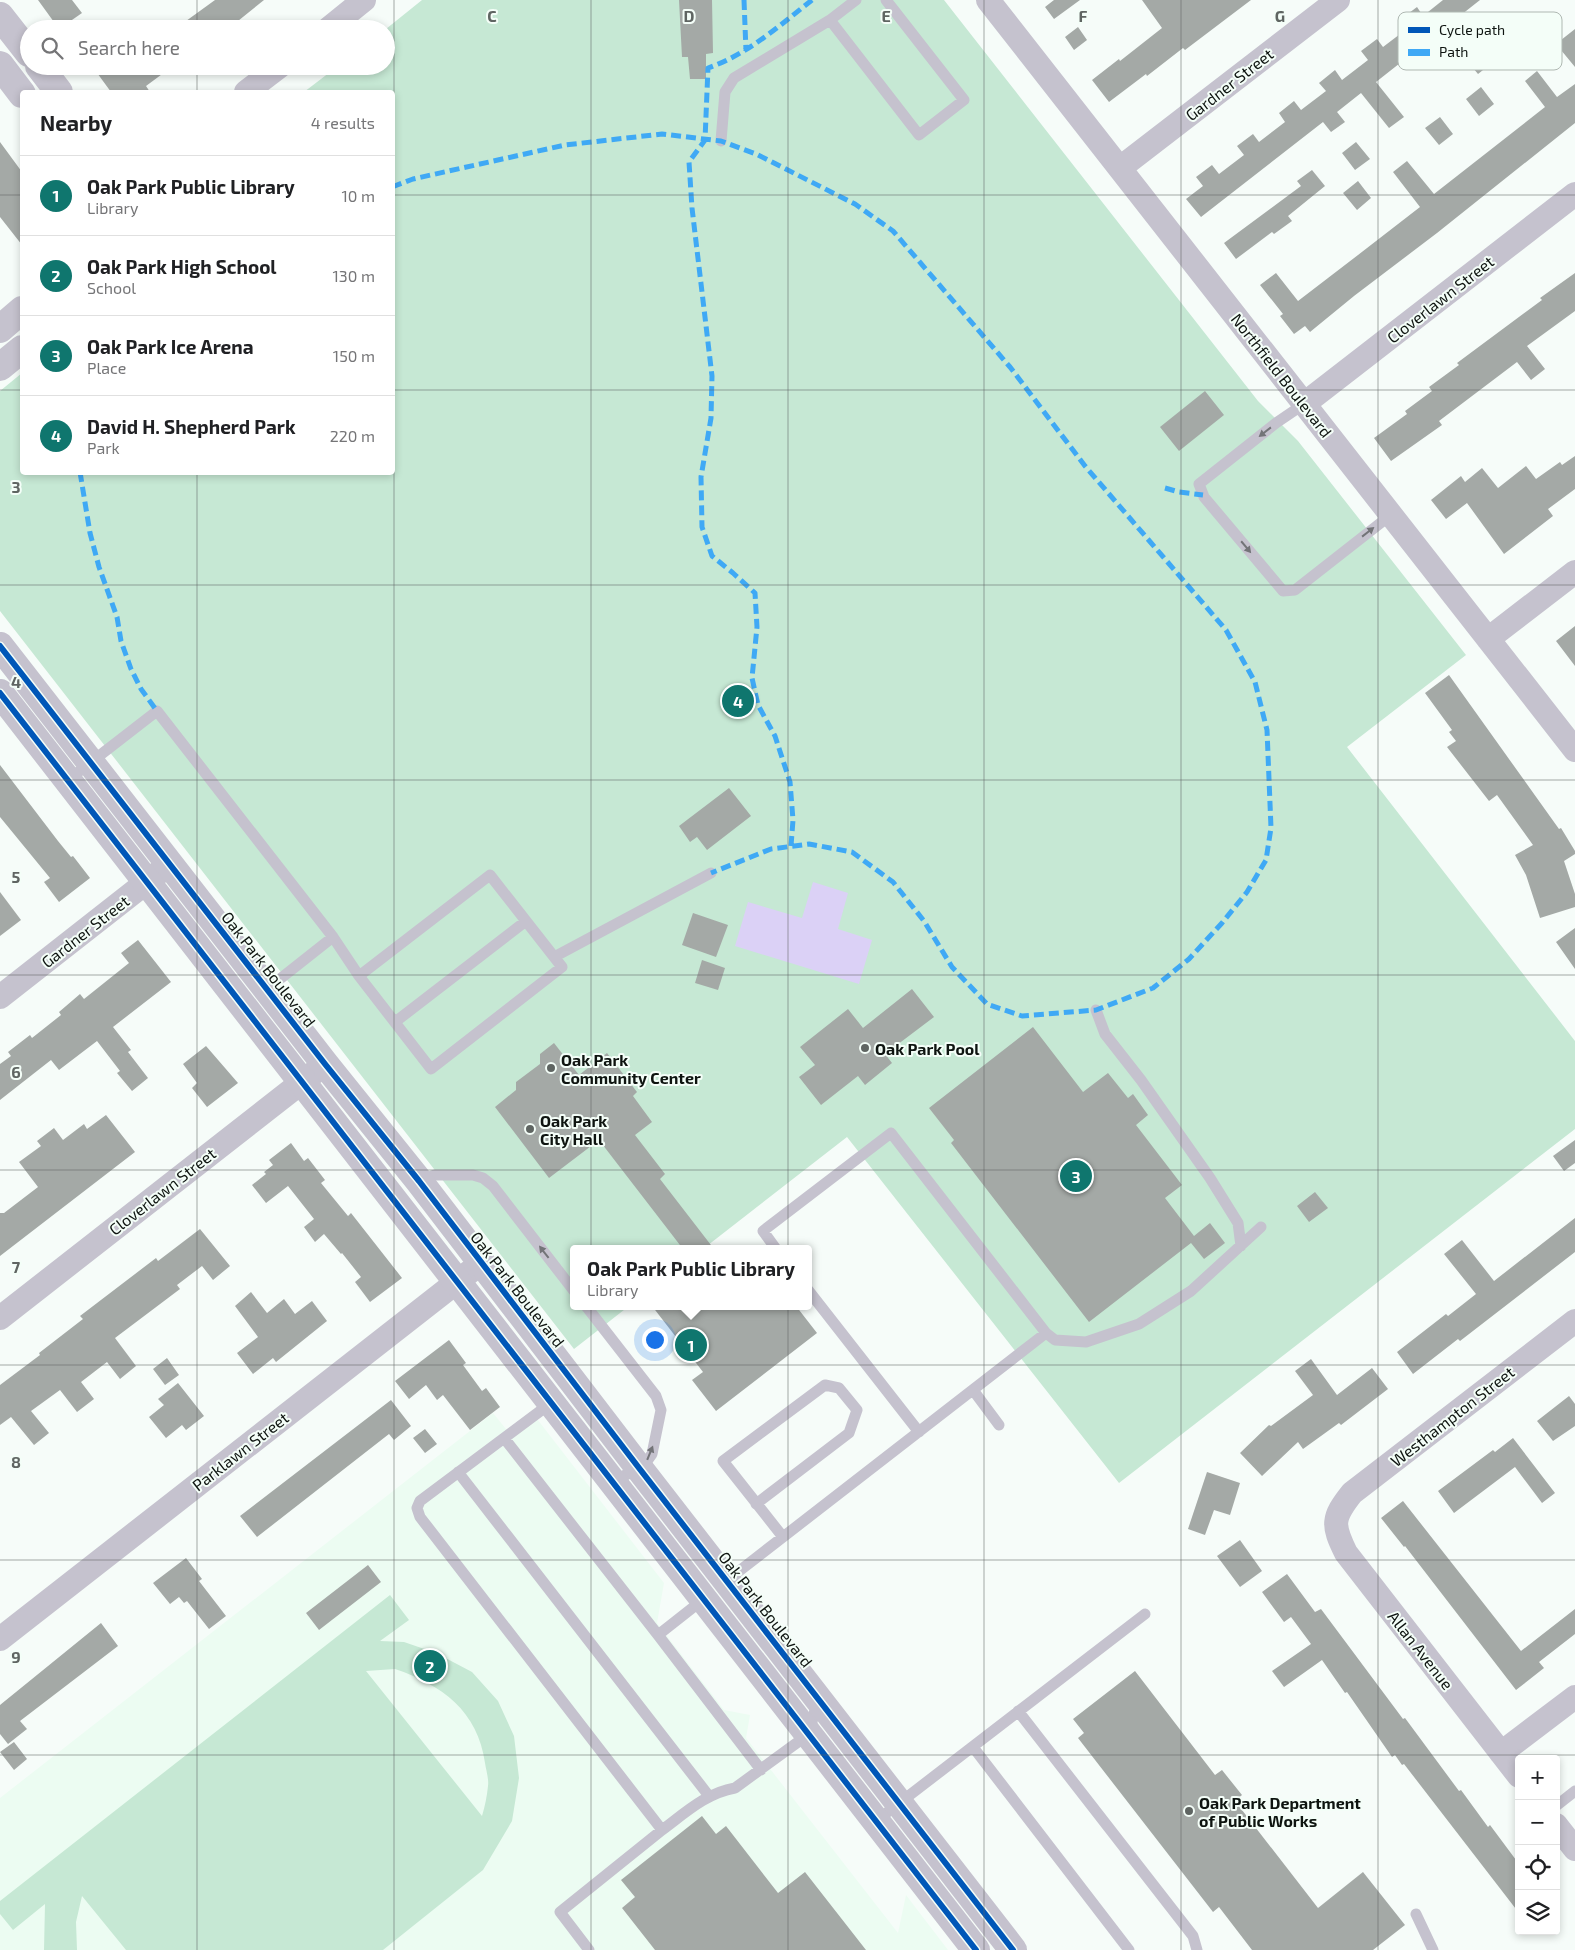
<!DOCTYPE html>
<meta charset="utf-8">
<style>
:root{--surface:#fff;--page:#f2f2f2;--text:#202124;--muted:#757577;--line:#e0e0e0;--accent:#0f766e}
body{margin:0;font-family:"Exo 2",sans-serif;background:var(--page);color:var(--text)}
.controls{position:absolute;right:15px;bottom:15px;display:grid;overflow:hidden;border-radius:5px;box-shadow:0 2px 8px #0003}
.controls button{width:45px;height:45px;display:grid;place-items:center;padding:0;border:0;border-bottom:1px solid var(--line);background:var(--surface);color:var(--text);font:25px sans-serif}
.you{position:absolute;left:654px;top:1339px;width:18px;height:18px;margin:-12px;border:4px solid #fff;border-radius:50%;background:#1a73e8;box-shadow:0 0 0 8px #1a73e833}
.badge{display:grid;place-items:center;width:32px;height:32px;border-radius:50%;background:var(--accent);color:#fff;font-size:16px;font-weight:700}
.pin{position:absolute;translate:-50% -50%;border:2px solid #fff;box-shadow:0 1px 5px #0006}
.popup{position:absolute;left:570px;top:1245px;width:242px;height:65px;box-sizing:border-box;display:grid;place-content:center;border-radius:5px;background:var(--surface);filter:drop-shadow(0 1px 4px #0005);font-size:16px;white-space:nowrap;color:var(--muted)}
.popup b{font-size:19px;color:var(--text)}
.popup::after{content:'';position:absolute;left:50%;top:100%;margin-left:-10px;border:10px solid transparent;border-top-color:var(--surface)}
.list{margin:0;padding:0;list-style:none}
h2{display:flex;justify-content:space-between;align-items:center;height:65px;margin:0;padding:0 20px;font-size:21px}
h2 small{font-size:16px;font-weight:400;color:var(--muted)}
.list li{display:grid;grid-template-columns:32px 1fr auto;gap:15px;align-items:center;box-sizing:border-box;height:80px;padding:0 20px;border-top:1px solid var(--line)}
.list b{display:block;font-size:19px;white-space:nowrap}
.list p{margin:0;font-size:16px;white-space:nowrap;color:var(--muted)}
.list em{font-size:16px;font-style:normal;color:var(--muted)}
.icon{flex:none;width:28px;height:28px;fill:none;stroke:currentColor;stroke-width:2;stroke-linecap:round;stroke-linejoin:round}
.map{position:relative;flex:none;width:1575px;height:1950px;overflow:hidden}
.search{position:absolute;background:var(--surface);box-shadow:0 2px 8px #0003;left:20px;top:20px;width:375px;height:55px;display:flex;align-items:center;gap:12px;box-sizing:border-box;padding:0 18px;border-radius:28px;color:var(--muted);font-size:19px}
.panel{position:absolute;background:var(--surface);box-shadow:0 2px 8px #0003;left:20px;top:90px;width:375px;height:385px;border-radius:5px}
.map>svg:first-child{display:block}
.built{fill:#ecfcf2}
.green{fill:#c6e8d4;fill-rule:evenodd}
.water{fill:#dbd1f6}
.building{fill:#a4a9a6}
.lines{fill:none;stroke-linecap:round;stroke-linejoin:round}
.service{stroke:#c5c2ce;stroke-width:11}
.minor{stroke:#c5c2ce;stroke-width:24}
.tertiary{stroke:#c5c2ce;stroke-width:28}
.quiet{stroke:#3fa9f5;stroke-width:5;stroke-dasharray:10 5;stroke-linecap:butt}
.cycleway-casing{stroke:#f4fef8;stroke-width:9}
.cycleway{stroke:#0057b8;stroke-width:6}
.oneway{fill:#737478}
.grid{fill:none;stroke:#5f6562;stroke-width:1;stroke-opacity:0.55}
.poi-dot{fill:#5f6562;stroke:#f4fef8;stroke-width:2}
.labels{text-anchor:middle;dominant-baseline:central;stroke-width:4;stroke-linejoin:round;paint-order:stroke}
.street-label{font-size:16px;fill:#0e1410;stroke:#f4fef8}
.poi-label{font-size:16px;font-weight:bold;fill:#0e1410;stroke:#f4fef8;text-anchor:start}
.key{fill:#f4fef8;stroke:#afb8b2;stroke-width:1}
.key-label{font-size:14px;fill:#0e1410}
.grid-label{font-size:16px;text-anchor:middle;font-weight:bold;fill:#5f6562;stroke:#f4fef8;stroke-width:4;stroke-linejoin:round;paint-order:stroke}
</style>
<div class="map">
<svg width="1575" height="1950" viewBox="0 0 1575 1950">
<rect width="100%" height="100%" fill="#f6fcf9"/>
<!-- built -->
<path class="built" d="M493,1413l17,21 24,-19 130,168 -7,40 67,87 26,5 -4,23 152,195 8,-38 42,55h-948v-152z"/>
<!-- green -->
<path class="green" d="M422,0h522l314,401 40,40 168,214 -119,92 228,294v88l-456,354 -272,-346 -144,112h-129v57h55l-55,43 -574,-738v-220l22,-18v99h370v-380h-88l34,-26h48v-37z
M390,1595l19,25 -29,21 24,1 32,11 36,19 26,29 16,35 5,42 -7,43 -29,49 -100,80h-257l-44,-54 -6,26 1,28h-33l1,-46 -32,26 -13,-16v-13zM395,1669c47,16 83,42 90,94 1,7 4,16 3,23 -1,10 -3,20 -6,30l-116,-145z"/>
<!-- water -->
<path class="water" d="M813,882l35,11 -10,36 34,11 -13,44 -124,-38 13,-44 54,16z"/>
<!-- building -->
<path class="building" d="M38,0h34l10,13 -23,16z
M215,0h49l-36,29h-53z
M679,0h33l1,53 -7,1v25h-16l-2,-22h-6z
M1054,0h26l-26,19 -9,-12z
M1142,0h109l-66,50 -2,-2 -36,28 -1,-2 -37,28 -17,-22 27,-21 1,2 42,-33z
M1443,0h37l-104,82 28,35 -15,11 -28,-35 -24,19 8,10 -14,10 -8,-10 -122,95 -15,-18 17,-13 -7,-9 16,-12 7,9 25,-19 -7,-9 16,-12 6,8 26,-20 -6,-9 15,-12 7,9 25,-19 -7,-8 16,-13 7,10 26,-20 -7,-9 16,-12 6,8 25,-19 -7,-9 16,-12 6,9z
M1521,15l13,17 -14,12 -14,-18z
M1078,27l9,13 -13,10 -9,-13z
M1575,29v38l-19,-23z
M1479,45l14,17 -15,12 -14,-17z
M92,66h81l-27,20 4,6h-39z
M1537,71l20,26 18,-13v39l-138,110 -83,63 -44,36 -5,-6 -11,8 -14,-18 3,-2 -23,-29 16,-12 22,28 60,-46 62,-48 -27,-35 14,-11 27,33 111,-87 -20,-26z
M1481,87l13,17 -15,12 -13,-17z
M1440,117l13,17 -14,11 -14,-17z
M0,142l22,30v73l-22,-28z
M1356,142l14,17 -15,11 -13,-17z
M1312,170l13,16 -37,30 4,5 -18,13 -2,-2 -36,27 -12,-16 77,-57 -4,-5z
M1358,181l13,17 -14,12 -14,-17z
M1575,273v38l-48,35 18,23 -14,11 -14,-18 -78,59 3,4 -51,36 -17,-23 33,-24 -2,-3 27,-20 -3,-4 30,-22 -2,-2 85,-63 -2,-2z
M1205,391l19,24 -45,36 -19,-24z
M1575,456v33l-27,20 5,7 -49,38 -37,-51 -21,16 -15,-19 30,-24 4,6 17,-14 16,20 28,-22 10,13 24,-17 2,3z
M1575,626v40l-19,-25z
M1449,675l110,154 2,-1 14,23v3l-11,7 11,33v13l-35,11 -14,-43 -11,-20 18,-10 -36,-50 -8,6 -42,-54 9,-6 -7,-9 3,-2 -27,-37z
M0,765l58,76 13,16 2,-1 17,22 -31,24 -15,-20 6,-4 -50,-61z
M729,788l22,28 -44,34 -10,-13 -7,5 -11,-16z
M0,892l21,28 -21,16z
M693,913l35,12 -12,32 -34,-12z
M1575,928v41l-19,-27z
M138,940l33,42 -58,45 18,23 -3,2 20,26 -16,13 -15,-18 3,-2 -23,-30 -38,29 -8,-10 -51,40v-36l11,-8 -3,-4 22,-17 2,3 29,-23 -2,-3 21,-18 4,5 45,-36 -8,-10z
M702,960l23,8 -7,22 -23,-7z
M912,989l22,28 -49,37 7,9 -27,22 -7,-9 -37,29 -22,-28 16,-12 -15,-18 48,-38 15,19z
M1033,1027l50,65 25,-19 20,25 5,-4 15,21 -12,10 46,60 -17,13 29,38 16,-13 15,20 -21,16 -13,-16 -102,79 -138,-179 3,-3 -25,-32z
M554,1043l25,32 28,-22 30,39 -4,4 19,26 -17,13 30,39 -5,5 54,70h-31l-84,-109 -50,38 -54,-71 21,-17v-8l24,-18v-10z
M206,1046l32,37 -31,24 -15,-19 5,-5 -14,-19z
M106,1115l29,37 -135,104v-43h4l34,-26 -19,-25 22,-16 -4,-5 17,-13 9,12 21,-16 3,5z
M1575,1140v23l-11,8 -11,-15z
M291,1143l13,18 4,-3 17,22 -4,3 27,33 3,-3 51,65 -32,24 -15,-20 6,-5 -19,-24 -1,1 -17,-20 -9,8 -11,-15 10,-8 -26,-33 -22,17 -14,-18 14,-11 -2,-2 9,-7 -4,-5z
M1315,1192l13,16 -19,14 -12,-16z
M1575,1218v34l-115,89 -2,-2 -45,35 -16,-22 49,-38 2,2 28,-22 -32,-40 18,-14 32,41z
M200,1229l30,37 -17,14 -11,-14 -25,19 3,4 -65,49 21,28 -16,13 -13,-17 -26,20 13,17 -17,13 -17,-22 -29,21 18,22 -15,12 -23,-28 -11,8v-40l40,-30 -1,-2 44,-34 -3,-3 76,-58 2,3z
M251,1292l16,21 17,-14 11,15 17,-13 15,20 -51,41 -3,-4 -20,16 -16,-21 21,-16 -23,-31z
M652,1306h144l21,27 -101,78 -24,-31 11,-8z
M449,1340l17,23 -3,2 19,26 4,-3 14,19 -30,23 -27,-35 -6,5 -11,-15 -17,14 -14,-18z
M167,1358l12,17 -14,10 -12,-16z
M1311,1359l26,36 35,-27 16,21 -47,36 -2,-2 -36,26 -5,-7 -36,34 -22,-23 29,-28 2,1 42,-31 -18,-24z
M178,1383l26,33 -18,14 -4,-5 -16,13 -17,-21 15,-12 -6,-6z
M1569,1396l6,8v22l-22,15 -16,-20z
M391,1400l20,26 -17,14 -5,-6 -132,103 -17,-21z
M425,1429l12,15 -12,9 -12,-15z
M1513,1438l42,55 -13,10 -27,-36 -61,46 -16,-22 55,-41 2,2z
M1207,1472l33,11 -10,32 -16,-5 -9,25 -17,-6z
M1403,1501l118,150 54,-42v25l-36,28 5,6 -28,22 -111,-144 -1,1 -23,-29z
M1240,1540l22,31 -22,16 -23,-31z
M186,1558l16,21 -3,2 27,35 -17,13 -22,-28 -3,2 -5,-6 -9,7 -17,-21z
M368,1565l13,17 -62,48 -13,-17z
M1287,1574l28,38 6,-3 82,110 2,-1 54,73 2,-1 27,37 2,-2 29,39v49l-115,-149 -2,1 -7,-10 -3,2 -45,-65 -2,1 -23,-33 -38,27 -12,-16 39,-27 -20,-27 -7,5 -22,-30z
M101,1623l17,23 -98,75 7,8 -19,15 -8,-10v-29z
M1135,1671l80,104 7,-5 20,25 -7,6 83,107 45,-36 42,53 -32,25h-121l-33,-43 -6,5 -135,-174 6,-5 -11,-14z
M14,1742l13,17 -13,11 -14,-18z
M702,1816l14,18 10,-8 52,67 27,-21 61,78h-211l-33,-42 13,-11 -14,-17z"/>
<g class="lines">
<!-- service -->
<path class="service" d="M856,0l-26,20 89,115 45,-35 -78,-100
M721,141l4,-49 9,-14 96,-58
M1304,404l-28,19 -77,61 5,13 79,94 12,-1 97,-76
M68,780l89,-69 176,226 26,39 72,93 131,-102 -72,-92 -131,101
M554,957l157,-84
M266,990l67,-53
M1096,1010l9,24 36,46 69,98 28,45 3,23
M395,1022l131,-101
M419,1181l16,-6h38l10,3 10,8 81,105
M808,1290l111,142
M586,1306l70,90 5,14 -9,44 -5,7 -8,7 -27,14
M1046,1333l9,7 31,2 53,-18 52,-33 70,-64
M973,1390l26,35
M551,1403l-131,98 -3,7 3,9 242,313c23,-17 44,-37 73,-42l74,-54 8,-32
M504,1438l154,197 103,135
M458,1472l251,324
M756,1504l93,-71 8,-23 -18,-22 -14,-3 -102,76 60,76
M725,1582l321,-249 -155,-200 -128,98 13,18
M658,1635l47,-37
M1018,1711l175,225 4,14
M973,1747l156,203
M1556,1806l19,-15
M876,1821l269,-207
M1416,1914l17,36
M589,1950l-29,-38 102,-82"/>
<!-- minor -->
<path class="minor" d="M988,0l587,750
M328,29l36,-29
M246,92l34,-26
M1120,168l218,-168
M1304,404l271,-210
M1488,639l87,-67
M0,997l162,-127
M0,1318l325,-254
M0,1639l481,-376
M1501,1753l74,-56
M1519,1776l-173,-223c-14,-28 -14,-35 6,-60l223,-172
M1556,1825l19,24"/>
<!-- tertiary -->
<path class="tertiary" d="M0,16l29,37
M0,65l22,29
M39,66l20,26
M0,329l22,-19
M0,367l22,-18
M0,646l325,418 94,117 220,287 374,482
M0,693l976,1257"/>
<!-- quiet -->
<path class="quiet" d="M744,0l2,51
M392,187l21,-8 152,-34 97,-11 59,7 35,13 99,50 38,27 117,136 75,99 141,164 29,52 12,48 4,98 -5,32 -19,32 -25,31 -33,36 -36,29 -57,22 -74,6 -35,-12 -35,-37 -28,-46 -31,-39 -41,-30 -43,-8 -38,5 -60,24
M80,472l10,61 9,34 18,50 4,24 10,28 10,20 16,22
M1165,488l14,4 24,3
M791,846l2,-26 -3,-38 -15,-46 -17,-31 -6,-27 5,-51 -2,-34 -22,-20 -21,-17 -10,-29 -1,-50 10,-59 1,-42 -20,-168 -3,-46 16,-22 3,-72c40,-14 71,-42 104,-68"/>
<!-- cycleway casing -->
<g class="cycleway-casing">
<path id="cycleway" d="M0,646l325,418 94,117 220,287 374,482
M0,693l976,1257"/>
</g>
<!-- cycleway -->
<use href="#cycleway" class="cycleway"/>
</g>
<!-- one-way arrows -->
<defs><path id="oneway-solid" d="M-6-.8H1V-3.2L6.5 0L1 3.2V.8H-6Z" transform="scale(1.25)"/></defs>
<g class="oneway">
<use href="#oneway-solid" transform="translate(1265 432) rotate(142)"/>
<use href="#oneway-solid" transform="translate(1368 532) rotate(-38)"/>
<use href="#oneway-solid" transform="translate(1246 547) rotate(50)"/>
<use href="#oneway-solid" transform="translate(544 1252) rotate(-128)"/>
<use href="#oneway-solid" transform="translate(650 1453) rotate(-68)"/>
</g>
<!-- grid -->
<path class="grid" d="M197,0v29M394,0v1950M591,0v1950M788,0v1950M984,0v1950M1181,0v1950M1378,0v1950M197,66v26M0,195h22M392,195h1183M0,390h22M392,390h1183M197,472v1478M0,585h1575M0,780h1575M0,975h1575M0,1170h1575M0,1365h1575M0,1560h1575M0,1755h1575"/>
<!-- markers -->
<g class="poi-dot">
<circle cx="865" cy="1048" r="5"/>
<circle cx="551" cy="1068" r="5"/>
<circle cx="530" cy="1129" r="5"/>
<circle cx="1189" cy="1811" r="5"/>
</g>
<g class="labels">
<!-- street labels -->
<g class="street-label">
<text transform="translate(1229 84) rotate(-38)">Gardner Street</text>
<text transform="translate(1440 299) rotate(-38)">Cloverlawn Street</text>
<text transform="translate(1282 375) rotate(52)">Northfield Boulevard</text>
<text transform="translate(85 931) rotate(-38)">Gardner Street</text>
<text transform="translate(269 969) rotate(52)">Oak Park Boulevard</text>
<text transform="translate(162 1191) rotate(-38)">Cloverlawn Street</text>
<text transform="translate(518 1289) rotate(52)">Oak Park Boulevard</text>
<text transform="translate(1452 1416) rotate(-38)">Westhampton Street</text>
<text transform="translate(240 1451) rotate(-38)">Parklawn Street</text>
<text transform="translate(766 1609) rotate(52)">Oak Park Boulevard</text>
<text transform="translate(1421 1650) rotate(52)">Allan Avenue</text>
</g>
<!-- poi labels -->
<g class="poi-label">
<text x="875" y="1048">Oak Park Pool</text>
<text x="561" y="1059">Oak Park<tspan x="561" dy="18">Community Center</tspan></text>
<text x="540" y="1120">Oak Park<tspan x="540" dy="18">City Hall</tspan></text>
<text x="1199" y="1802">Oak Park Department<tspan x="1199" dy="18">of Public Works</tspan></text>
</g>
</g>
<!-- legend -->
<rect x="1398" y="12" width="164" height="58" rx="8" class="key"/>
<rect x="1408" y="27" width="22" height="6" fill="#0057b8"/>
<rect x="1408" y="49" width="22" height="7" fill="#3fa9f5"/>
<g class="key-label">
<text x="1439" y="35">Cycle path</text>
<text x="1439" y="57">Path</text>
</g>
<g class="grid-label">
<text x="492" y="22">C</text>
<text x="689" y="22">D</text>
<text x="886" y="22">E</text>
<text x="1083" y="22">F</text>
<text x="1280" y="22">G</text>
<text x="16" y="493">3</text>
<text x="16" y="688">4</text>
<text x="16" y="883">5</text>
<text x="16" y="1078">6</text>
<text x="16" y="1273">7</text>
<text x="16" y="1468">8</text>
<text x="16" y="1663">9</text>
</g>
</svg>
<div class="controls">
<button>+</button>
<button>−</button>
<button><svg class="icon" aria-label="locate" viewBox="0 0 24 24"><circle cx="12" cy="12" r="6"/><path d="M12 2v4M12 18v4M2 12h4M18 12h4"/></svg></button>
<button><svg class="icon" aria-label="layers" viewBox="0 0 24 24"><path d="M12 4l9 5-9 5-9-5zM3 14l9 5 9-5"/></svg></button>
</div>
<div class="you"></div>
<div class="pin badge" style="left:691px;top:1345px">1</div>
<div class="popup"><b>Oak Park Public Library</b>Library</div>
<div class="pin badge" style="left:430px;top:1666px">2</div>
<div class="pin badge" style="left:1076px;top:1176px">3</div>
<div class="pin badge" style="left:738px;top:701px">4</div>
<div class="search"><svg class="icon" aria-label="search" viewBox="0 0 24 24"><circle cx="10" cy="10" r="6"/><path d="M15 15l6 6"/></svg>Search here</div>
<section class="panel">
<h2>Nearby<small>4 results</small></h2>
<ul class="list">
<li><span class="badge">1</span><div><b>Oak Park Public Library</b><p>Library</p></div><em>10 m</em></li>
<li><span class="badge">2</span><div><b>Oak Park High School</b><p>School</p></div><em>130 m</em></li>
<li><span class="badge">3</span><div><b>Oak Park Ice Arena</b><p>Place</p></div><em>150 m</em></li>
<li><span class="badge">4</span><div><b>David H. Shepherd Park</b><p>Park</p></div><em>220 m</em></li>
</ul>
</section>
</div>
